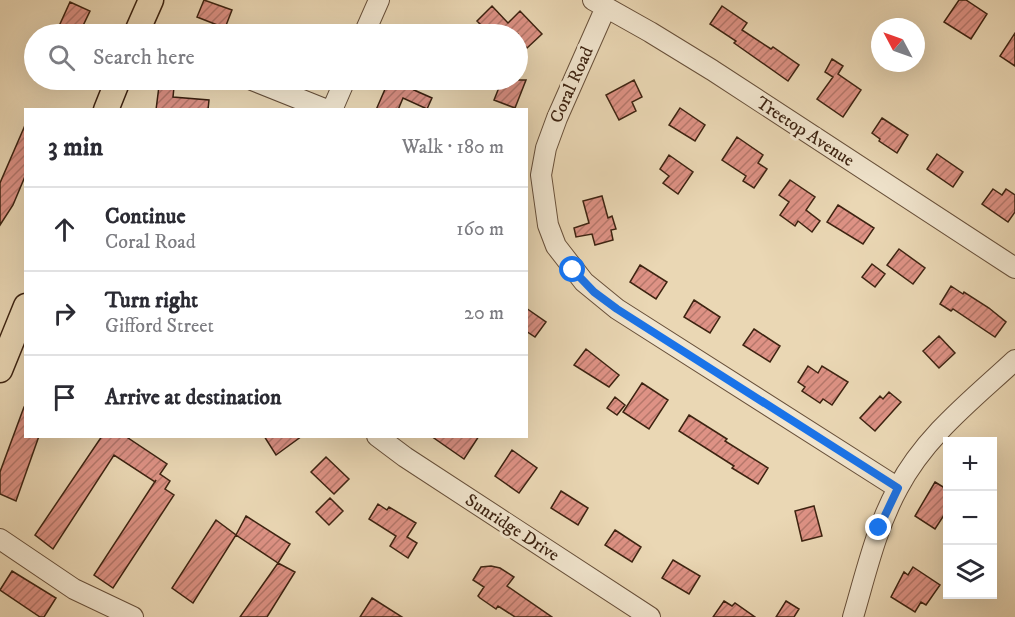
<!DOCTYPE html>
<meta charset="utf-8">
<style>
:root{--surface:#fff;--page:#f7f7f7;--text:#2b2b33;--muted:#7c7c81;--line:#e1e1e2}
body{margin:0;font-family:"IM FELL DW Pica",serif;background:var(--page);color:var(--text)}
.controls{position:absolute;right:18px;bottom:18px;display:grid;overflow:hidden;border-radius:0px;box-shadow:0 6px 24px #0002}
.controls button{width:54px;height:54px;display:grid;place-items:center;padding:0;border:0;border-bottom:2px solid var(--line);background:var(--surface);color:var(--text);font:30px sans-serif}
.compass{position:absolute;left:871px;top:18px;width:54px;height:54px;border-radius:50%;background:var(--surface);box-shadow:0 6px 24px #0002;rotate:311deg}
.stop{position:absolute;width:18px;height:18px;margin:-14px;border:4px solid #1a73e8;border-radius:50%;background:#fff}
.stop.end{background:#1a73e8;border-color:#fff;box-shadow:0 2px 6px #0008}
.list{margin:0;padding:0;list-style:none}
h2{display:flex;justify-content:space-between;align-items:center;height:78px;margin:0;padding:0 24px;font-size:26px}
h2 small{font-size:20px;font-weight:400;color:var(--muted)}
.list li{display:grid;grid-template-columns:39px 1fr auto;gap:18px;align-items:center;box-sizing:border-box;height:84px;padding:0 24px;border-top:2px solid var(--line)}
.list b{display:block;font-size:22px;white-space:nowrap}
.list p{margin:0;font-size:20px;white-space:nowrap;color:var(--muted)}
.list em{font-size:20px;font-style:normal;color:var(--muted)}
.icon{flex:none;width:33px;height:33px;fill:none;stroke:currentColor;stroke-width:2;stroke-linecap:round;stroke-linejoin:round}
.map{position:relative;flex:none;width:1015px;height:617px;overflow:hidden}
.search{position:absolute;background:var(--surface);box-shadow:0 6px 24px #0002;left:24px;top:24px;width:504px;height:66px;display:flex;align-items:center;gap:15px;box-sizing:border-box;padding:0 21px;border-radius:33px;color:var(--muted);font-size:22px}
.panel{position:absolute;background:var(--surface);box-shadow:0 6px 24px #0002;left:24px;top:108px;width:504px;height:330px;border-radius:0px}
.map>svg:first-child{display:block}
.building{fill:url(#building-hatch);stroke:#3d2311;stroke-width:1.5}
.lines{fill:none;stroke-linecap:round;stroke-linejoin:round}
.minor-casing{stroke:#68503a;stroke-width:22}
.major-casing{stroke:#3d2311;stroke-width:27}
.minor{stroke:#f1e5ce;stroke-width:20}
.major{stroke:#ead7b4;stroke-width:24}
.route{stroke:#1a73e8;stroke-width:8}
.labels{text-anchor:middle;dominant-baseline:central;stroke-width:6;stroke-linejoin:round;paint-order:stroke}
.street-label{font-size:18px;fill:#3d2311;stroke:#f1e5ce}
</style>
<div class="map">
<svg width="1015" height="617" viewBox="0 0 1015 617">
<defs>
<pattern id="building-hatch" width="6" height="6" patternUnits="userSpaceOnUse" patternTransform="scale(1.5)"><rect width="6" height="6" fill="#de9285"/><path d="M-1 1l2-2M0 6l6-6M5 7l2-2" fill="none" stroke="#b5776b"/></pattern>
</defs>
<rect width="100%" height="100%" fill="#ead7b4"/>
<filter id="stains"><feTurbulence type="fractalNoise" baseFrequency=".00333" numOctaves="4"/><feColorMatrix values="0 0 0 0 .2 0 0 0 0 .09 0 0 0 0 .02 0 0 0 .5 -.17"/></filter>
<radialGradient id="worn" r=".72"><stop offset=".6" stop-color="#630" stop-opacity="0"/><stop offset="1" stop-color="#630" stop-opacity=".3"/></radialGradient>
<!-- building -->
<path class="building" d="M204,0l28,10 -7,18 -28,-11z
M959,0h7l21,14 -16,25 -27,-17z
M70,2l20,9 -11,23h-19l4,-8 -4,-2z
M492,6l16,17 12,-12 22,23 -15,14 -9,-9v-5h-28l-13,-13z
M722,6l25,17 -5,7 29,19 2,-2 26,18 -11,16 -54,-38 2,-2 -26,-17z
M1015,33v33l-15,-10z
M832,59l11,7 -5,8 23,16 -18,27 -26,-18 16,-22 -8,-5z
M389,80h29l-4,10 18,8 -5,11 -24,-11 -5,12h-22z
M502,80h24l-11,28 -21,-8z
M634,80l8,17 -10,5 4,9 -17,9 -13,-25z
M159,86l15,1 -1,10 36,3 -1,10h-52z
M680,108l25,17 -10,16 -26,-16z
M882,118l26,17 -11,18 -18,-12 1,-2 -8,-6z
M26,123v51l-13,31 -13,20v-42z
M737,137l26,18 -5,8 9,6 -13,19 -11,-7 3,-5 -24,-16z
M937,154l26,18 -10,15 -26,-18z
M669,155l24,17 -15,22 -15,-11 6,-7 -9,-7z
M790,180l25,17 -9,13 14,11 -8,11 -14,-11 -3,5 -15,-11 9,-13 -10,-7z
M993,189l9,6 4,-6 9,6v17l-7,10 -26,-18z
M602,196l6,22 4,-2 4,13 -5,1 2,10 -18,5 -3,-11 -16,3 -2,-9 15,-5 -6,-22z
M838,205l36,23 -11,16 -36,-22z
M899,249l26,19 -12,16 -26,-19z
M872,264l13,10 -10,13 -13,-10z
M640,265l27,17 -11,17 -26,-17z
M951,286l12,8 1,-2 25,16 17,14 -11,15 -42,-28 -2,2 -11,-7z
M694,300l26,17 -10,16 -26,-16z
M526,308l20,14 -11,15 -9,-6z
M754,329l26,17 -10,16 -27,-17z
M939,336l16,17 -16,15 -16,-17z
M586,349l33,26 -10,12 -35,-22z
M808,366l10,7 4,-7 26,16 -16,23 -9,-6 -3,4 -18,-12 3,-4 -7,-5z
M642,383l26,17 -19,29 -26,-17z
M889,392l12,10 -26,29 -15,-13 20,-22 3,3z
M615,397l10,8 -8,10 -10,-7z
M24,407h2v29h13l-23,65 -16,-7v-22z
M689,415l38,24 -2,2 43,27 -10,16 -26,-16 2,-2 -55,-35z
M102,436h23l42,28 -7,10 10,7 -5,8 9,6 -61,93 -19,-13 62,-95 -1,2 -41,-27 -61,94 -18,-14z
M264,436h38l-26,19z
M431,436h48l-15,23z
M512,450l25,18 -18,25 -24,-17z
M326,457l23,22 -15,15 -23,-22z
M935,482l13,8v19l-13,20 -20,-13z
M561,491l27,17 -10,17 -27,-17z
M330,498l13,13 -14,14 -13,-13z
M378,504l9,6 2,-3 27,16 -9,14 10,6 -9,15 -18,-12 6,-10 -27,-17z
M814,506l8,30 -20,5 -7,-30z
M246,516l44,28 -12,19 -42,-28z
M216,520l20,15 -43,68 -21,-15z
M615,530l26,17 -9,15 -27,-17z
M673,560l27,16 -11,18 -27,-16z
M278,563l17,9 -28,45h-27z
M491,566l9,2 14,9 -7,9 45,31h-37l-17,-11 -2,3 -16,-11 -2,-2 6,-9 -11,-7 8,-13z
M913,567l27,18 -14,20 -5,-3 -6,10 -24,-15 13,-25 4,3z
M12,571l44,27 -12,19h-4l-40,-27z
M372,598l30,19h-42z
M724,601l8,5 3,-3 20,14h-42z
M786,601l13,8 -5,8h-18z"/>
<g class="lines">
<!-- minor casing -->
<g class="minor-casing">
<path id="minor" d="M593,0l57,32 62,38 303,198
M606,7l-49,111 -11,30 -5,27 7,50 8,21 28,36 33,27 281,179
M364,34l15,-34
M252,80l75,30
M332,110l13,-30
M377,436l28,21 245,160
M0,539l74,50 59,28
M853,617c13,-44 23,-89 45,-129 27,-52 75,-89 117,-128"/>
</g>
<!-- major casing -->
<g class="major-casing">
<path id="major" d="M136,34l15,-34
M106,110l12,-30
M0,370l26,-64"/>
</g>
<!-- minor -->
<use href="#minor" class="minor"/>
<!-- major -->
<use href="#major" class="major"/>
</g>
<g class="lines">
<!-- route -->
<path class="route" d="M573,270l21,22 23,17 281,179 -19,40"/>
</g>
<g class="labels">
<!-- street labels -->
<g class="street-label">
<text transform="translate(572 85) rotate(-66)">Coral Road</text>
<text transform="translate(805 132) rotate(33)">Treetop Avenue</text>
<text transform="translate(512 528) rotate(33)">Sunridge Drive</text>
</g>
</g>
<rect width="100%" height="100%" filter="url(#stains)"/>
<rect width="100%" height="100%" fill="url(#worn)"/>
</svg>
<div class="controls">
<button>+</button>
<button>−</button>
<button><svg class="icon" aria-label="layers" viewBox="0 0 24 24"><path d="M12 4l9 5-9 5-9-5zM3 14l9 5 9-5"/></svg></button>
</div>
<svg class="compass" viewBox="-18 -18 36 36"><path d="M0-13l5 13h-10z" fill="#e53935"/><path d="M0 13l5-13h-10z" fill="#7c7c81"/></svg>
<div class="stop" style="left:573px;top:270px"></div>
<div class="stop end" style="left:879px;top:528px"></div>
<div class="search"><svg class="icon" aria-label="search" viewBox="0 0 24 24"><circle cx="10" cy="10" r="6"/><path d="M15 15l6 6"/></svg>Search here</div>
<section class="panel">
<h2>3 min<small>Walk · 180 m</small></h2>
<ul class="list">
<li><svg class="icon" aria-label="ahead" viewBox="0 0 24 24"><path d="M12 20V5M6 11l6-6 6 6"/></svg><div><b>Continue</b><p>Coral Road</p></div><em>160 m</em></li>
<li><svg class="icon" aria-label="right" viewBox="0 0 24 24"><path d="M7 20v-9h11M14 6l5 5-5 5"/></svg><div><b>Turn right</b><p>Gifford Street</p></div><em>20 m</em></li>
<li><svg class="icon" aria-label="arrive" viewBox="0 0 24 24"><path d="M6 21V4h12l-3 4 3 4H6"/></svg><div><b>Arrive at destination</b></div></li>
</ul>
</section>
</div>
